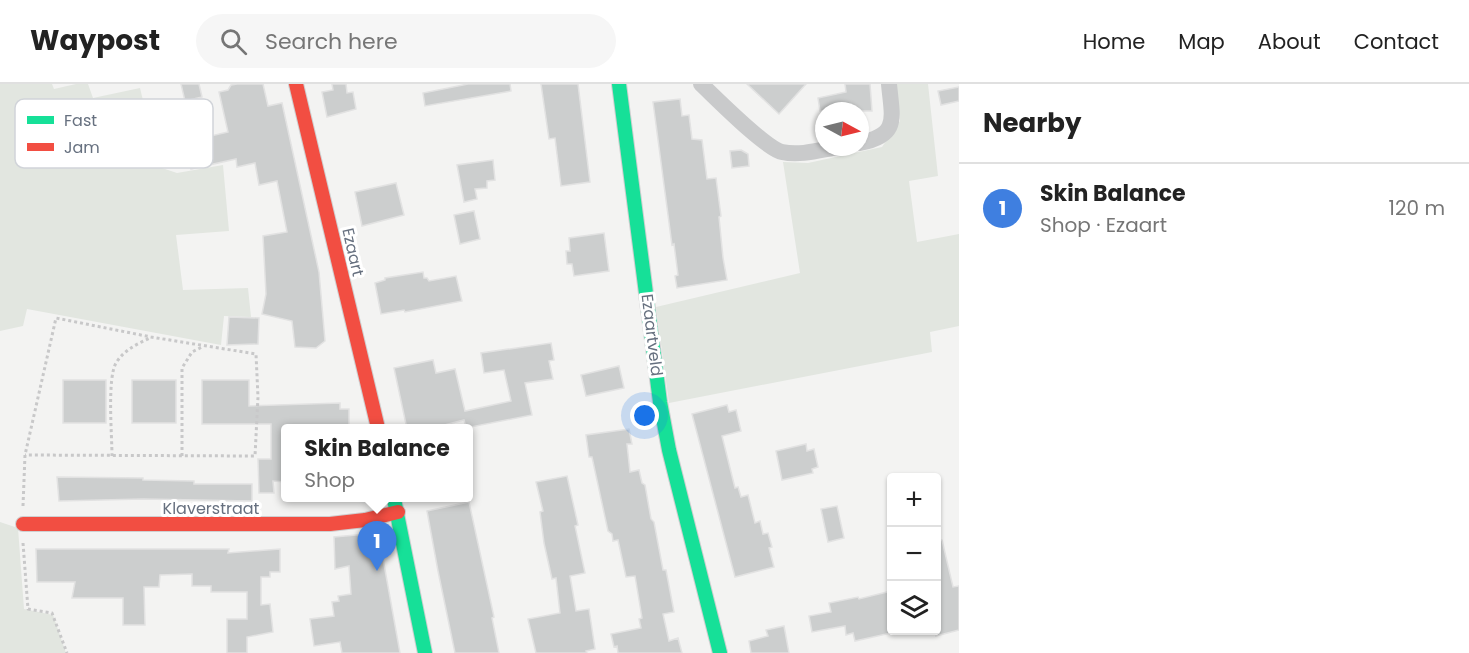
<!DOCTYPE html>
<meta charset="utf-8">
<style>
:root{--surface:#fff;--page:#f6f6f6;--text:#222;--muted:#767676;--line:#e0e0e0;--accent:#7c3aed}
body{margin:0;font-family:Poppins,sans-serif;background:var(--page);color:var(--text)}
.controls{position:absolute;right:18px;bottom:18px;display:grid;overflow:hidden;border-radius:6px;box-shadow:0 2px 4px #0004}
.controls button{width:54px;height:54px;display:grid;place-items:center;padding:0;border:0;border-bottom:2px solid var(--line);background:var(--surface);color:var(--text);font:30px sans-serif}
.compass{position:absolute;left:815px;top:18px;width:54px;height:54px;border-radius:50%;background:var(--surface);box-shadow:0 2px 4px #0004;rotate:97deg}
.you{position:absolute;left:645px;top:332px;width:21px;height:21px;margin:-15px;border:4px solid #fff;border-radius:50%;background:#1a73e8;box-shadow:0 0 0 9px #1a73e833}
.badge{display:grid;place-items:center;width:39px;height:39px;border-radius:50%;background:var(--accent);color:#fff;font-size:20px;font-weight:700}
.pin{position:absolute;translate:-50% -50px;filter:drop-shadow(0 2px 3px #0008)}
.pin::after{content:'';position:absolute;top:32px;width:21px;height:18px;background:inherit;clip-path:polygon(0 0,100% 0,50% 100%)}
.popup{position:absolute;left:281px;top:340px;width:192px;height:78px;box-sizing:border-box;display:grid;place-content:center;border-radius:6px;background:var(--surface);filter:drop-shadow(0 2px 4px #0005);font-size:20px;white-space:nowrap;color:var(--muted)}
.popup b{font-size:22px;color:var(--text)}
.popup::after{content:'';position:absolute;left:50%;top:100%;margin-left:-12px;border:12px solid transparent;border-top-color:var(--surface)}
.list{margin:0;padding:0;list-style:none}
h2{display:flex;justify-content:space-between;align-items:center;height:78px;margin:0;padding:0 24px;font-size:26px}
h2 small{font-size:20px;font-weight:400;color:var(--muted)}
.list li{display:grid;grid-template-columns:39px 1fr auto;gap:18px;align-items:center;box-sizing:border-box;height:90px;padding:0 24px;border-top:2px solid var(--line)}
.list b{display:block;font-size:22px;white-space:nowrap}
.list p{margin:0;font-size:20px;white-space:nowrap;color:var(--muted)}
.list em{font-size:20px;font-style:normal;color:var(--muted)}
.icon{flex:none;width:33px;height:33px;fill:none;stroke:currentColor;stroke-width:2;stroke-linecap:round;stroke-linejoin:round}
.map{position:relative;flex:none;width:959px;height:569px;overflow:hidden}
header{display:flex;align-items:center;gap:36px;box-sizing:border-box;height:84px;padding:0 30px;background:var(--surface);border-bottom:2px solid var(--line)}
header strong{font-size:28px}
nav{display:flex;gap:33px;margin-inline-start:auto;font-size:21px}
.search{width:420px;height:54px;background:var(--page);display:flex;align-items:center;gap:15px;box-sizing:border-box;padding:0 21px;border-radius:33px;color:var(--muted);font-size:22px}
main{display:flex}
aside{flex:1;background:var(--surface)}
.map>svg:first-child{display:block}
.green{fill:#e2e6e0}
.building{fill:#cccece;stroke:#e2e2e2;stroke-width:1.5}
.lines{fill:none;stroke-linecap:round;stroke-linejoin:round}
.fast-casing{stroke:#cfcfd0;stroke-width:16}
.jam-casing{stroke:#cfcfd0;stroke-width:16}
.path{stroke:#c8c8c9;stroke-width:3;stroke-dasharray:3 3;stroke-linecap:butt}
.street{stroke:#c9cacb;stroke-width:16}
.fast{stroke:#16e098;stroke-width:14}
.jam{stroke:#f24e42;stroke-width:14}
.labels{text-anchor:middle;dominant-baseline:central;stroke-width:6;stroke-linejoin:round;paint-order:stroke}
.street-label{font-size:16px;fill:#66707f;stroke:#fff}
.key{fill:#fff;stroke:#d1d4d9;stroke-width:1.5}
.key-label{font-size:16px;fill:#66707f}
</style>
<header>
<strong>Waypost</strong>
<div class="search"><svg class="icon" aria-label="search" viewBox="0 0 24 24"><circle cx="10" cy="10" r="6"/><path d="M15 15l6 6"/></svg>Search here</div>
<nav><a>Home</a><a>Map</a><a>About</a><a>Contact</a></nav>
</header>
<main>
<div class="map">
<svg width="959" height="569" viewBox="0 0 959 569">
<rect width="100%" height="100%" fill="#f3f3f2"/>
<!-- green -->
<path class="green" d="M0,0h52l2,5 22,-5h12l5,14 47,-10 19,79 18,6 46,-8 6,66 -53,4 7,55 65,-2 3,29 -27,-1 -3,29 -194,-36 -4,17 -23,5z
M896,0h32l10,92 -29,5 8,61 42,-8v92l-29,6 2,20 -263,51 -13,-96 144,-34 -17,-111 25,1 74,-16 18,-26z
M0,438l18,6 6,81 29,6 13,38h-66z"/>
<!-- building -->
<path class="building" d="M181,0h18l3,13 -17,4z
M237,0h26l5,22 14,-3 37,169 6,69 -9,7 -21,-1 -3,-26 -30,-7 4,-20 -3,-58 24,-4 -10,-51 -18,4 -4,-22 -18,4 -1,-8 -45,10 -6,-27 43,-10 -9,-40 9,-2 3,-5z
M332,0h14l1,9 6,-1 3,17 -29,8 -5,-25 11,-2z
M468,0h42l1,7 -86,15 -2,-13z
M541,0h37l12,98 -29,4 -6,-48 -6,1z
M747,0h59l-27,30z
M845,0h25l2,27h-52l-2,-13 28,-6z
M959,3v14l-18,4 -3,-14z
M680,15l2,17 7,-1 3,24 10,1 5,39 9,-1 5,38 -2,1 4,41 4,22 -50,8 -2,-12 3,-1 -4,-31 -2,1 -19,-143z
M741,66l7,4 1,12 -17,2 -2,-17z
M493,76l2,20 -8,1v7l-12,1 2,10 -13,3 -7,-37z
M396,99l8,32 -42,11 -7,-34z
M474,127l6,28 -20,5 -6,-29z
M604,149l5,38 -35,5 -2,-12h-5l-1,-13h4l-1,-13z
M423,188l1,6h3l2,3 27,-5 6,25 -57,11 -1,-2 -23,4 -6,-31 10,-3v-2z
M229,233l30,1 -1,26 -31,1z
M551,259l3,17 -5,1 4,18 -28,4 7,32 -66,13 -2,-8 -35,9h-22l-13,-61 39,-8 3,13 19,-4 10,42 46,-10 -7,-31 -20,3 -3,-20z
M619,282l5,22 -38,8 -5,-21z
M63,296h43v43h-43z
M132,296h44v43h-44z
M202,296h47v26l91,-3v6h9v20h-64v53l-12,-1 1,12h-15l-1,-34h13v-35h-69z
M727,321l2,7 7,-2 5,21 -19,5 13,52 3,-1 3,10 7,-2 7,28 5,-2 3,13 5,-1 4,14 -3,1 5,19 -39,10 -43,-163z
M629,345l3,15h-5l3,28 9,-2 3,13 3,2 6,34 3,3 9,48h3l8,42 -11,2 6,27 9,-3 4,15h-64l-1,-7 -3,1 -3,-13 30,-6 -2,-9 3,-1 -7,-42 -9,1 -8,-37 -5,1 -1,-7 -4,-3 -16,-74h-3l-3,-22z
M806,360l1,7 7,-2 4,18 -6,2 1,4 -31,7 -6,-29z
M567,392l11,49 -3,1 10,47 -15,3 6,35 13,-2 6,40 -9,2 1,2h-51l-8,-34 32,-6 -4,-35 -4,1 -8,-36 -4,-31 3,-1 -7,-29z
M57,393l86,1v2l51,1v3h58v17l-109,-2 -84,2z
M469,418l25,115 -2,1 7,35h-44l-17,-82 -11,-60z
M837,422l7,32 -16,4 -7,-33z
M378,449l6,16 -2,4 18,100h-58l-2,-11 -26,4 -4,-27 24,-3 -2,-14 7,-1 -1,-5 13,-2 -2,-28 -14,3 -1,-32z
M942,456l11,47 6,-1v44l-23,6v-95z
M36,465h193l-1,4 52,-4v23h-10v5h-9v28l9,-1 3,28 -26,5v16h-20v-34h20v-27h-36v-6h-19v-12l-32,1 -1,12h-15l1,38h-22v-27h-51l3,-16h-38z
M891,507v42l-36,8 -2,-8 -7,2 -1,-9 -33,6 -3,-16 22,-4 -2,-9 29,-6 1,2z
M784,542l5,27h-38l-2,-12 19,-5 -2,-6z"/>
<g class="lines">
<!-- fast casing -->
<g class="fast-casing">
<path id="fast" d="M619,0l41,318 9,48 51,203
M394,415l31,154"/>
</g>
<!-- jam casing -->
<g class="jam-casing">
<path id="jam" d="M296,0l82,344
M23,440h307l35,-4 33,-8"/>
</g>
<!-- path -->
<path class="path" d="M112,372c0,-21 -5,-77 4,-93 8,-13 21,-19 34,-25
M182,372v-88l10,-16 10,-5
M23,422l2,-51 31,-137 95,19 105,17 2,43 -3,59 -230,-1
M23,459l5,66 24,4 15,40"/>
<!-- street -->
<path class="street" d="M701,0c16,15 64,64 81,68 18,4 38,-2 56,-5
M860,59c40,-8 32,-25 29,-59"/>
<!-- fast -->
<use href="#fast" class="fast"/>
<!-- jam -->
<use href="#jam" class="jam"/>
</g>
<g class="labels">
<!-- street labels -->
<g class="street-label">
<text transform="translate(353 168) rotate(77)">Ezaart</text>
<text transform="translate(652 251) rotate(83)">Ezaartveld</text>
<text x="211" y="424">Klaverstraat</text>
</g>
</g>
<!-- legend -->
<rect x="15" y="15" width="198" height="69" rx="9" class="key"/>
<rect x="27" y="32" width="27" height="8" fill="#16e098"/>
<rect x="27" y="59" width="27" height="8" fill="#f24e42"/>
<g class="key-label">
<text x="64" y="42">Fast</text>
<text x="64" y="69">Jam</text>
</g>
</svg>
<div class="controls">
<button>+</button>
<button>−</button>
<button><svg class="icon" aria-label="layers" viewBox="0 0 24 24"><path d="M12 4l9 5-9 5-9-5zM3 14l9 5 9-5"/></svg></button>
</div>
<svg class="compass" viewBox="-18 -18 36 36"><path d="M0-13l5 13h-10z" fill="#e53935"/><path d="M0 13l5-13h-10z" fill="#767676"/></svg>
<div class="you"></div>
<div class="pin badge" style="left:377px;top:487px;background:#3f7fe0">1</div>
<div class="popup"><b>Skin Balance</b>Shop</div>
</div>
<aside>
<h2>Nearby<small></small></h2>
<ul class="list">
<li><span class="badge" style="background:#3f7fe0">1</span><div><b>Skin Balance</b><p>Shop · Ezaart</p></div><em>120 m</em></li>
</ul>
</aside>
</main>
